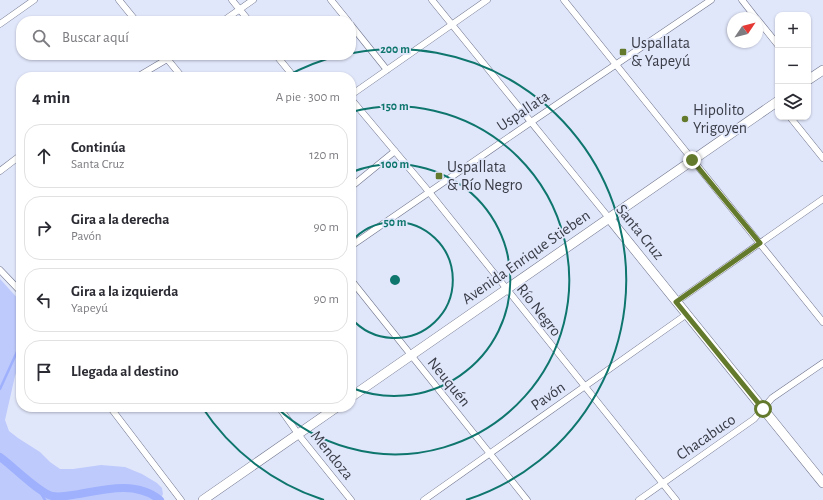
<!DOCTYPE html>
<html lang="es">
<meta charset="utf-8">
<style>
:root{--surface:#fff;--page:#f2f2f3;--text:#2b2b33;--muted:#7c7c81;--line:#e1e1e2}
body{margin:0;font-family:"Alegreya Sans",sans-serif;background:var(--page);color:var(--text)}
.controls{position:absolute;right:12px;top:12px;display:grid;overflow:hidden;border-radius:8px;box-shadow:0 1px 3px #0004}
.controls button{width:36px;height:36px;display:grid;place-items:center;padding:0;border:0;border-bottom:1px solid var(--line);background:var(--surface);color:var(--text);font:20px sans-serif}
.compass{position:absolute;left:727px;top:12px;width:36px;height:36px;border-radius:50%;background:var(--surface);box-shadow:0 1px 3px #0004;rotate:55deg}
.stop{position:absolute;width:12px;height:12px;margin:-9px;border:3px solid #637a2c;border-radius:50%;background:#fff}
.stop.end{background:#637a2c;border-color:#fff;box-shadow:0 1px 4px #0008}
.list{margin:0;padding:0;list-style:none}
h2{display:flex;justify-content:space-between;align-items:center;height:52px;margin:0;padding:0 16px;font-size:17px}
h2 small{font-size:13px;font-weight:400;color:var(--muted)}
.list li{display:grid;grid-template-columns:26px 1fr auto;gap:12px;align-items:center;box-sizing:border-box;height:64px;margin:0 8px 8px;padding:0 8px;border:1px solid var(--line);border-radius:16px}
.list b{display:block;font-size:15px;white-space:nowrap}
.list p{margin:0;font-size:13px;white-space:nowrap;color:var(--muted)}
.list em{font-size:13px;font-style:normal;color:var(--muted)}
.icon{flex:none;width:22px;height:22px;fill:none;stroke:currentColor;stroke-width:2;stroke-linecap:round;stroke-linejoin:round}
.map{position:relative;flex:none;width:823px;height:500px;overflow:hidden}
.search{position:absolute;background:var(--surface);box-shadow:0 1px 3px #0004;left:16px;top:16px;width:340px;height:44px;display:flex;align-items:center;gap:10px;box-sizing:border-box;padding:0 14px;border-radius:16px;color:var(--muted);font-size:15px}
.panel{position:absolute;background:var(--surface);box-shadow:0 1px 3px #0004;left:16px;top:72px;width:340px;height:340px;border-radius:16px}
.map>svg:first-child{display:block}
.green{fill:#becafb}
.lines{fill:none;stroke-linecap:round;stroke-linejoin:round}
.stream{stroke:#9fb0fd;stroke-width:2.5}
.canal{stroke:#9fb0fd;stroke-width:8}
.minor-casing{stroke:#6e738a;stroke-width:7}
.secondary-casing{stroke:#6e738a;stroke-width:10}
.minor{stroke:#fff;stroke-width:6}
.secondary{stroke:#fff;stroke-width:9}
.route{stroke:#637a2c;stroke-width:5}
.ring{fill:none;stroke:#0f766e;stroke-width:2}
.poi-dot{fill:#637a2c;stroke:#e1e7fb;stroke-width:1.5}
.labels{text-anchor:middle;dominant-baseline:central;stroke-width:3.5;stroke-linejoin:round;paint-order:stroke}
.poi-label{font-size:16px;fill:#393c46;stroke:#e1e7fb;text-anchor:start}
.street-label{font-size:16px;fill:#393c46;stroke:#e1e7fb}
.centre{fill:#0f766e;stroke:#e1e7fb;stroke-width:2}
.ring-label{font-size:12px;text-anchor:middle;font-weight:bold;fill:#0f766e;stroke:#e1e7fb;stroke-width:3.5;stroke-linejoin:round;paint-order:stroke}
</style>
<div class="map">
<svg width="823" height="500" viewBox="0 0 823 500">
<rect width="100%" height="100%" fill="#e1e7fb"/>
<!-- green -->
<path class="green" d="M0,279l21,23v56l-6,18 -10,44 4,11 9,7 22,14 10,10 10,7h13l28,-4 24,2 17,7 15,9 5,5 1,6 -3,6h-160z"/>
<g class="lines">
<!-- stream -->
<path class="stream" d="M0,389l21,-46
M37,487l8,13"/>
<!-- canal -->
<path class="canal" d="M0,457c14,10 38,35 52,39 9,2 19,-1 27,-2 27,-5 58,-13 81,6"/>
<!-- minor casing -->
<g class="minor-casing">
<path id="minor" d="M119,0l17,21
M232,0l17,21
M331,0l17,21
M432,0l177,218
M564,0l259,322
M742,0l14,18
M757,19l21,26
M223,21l30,-21
M0,24l34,-24
M351,25l36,45
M164,55l18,22
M276,55l18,22
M137,77l37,-22
M351,95l136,-95
M351,99l74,88 251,313
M790,117l33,41
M0,171l21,-16
M351,187l44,-36
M351,246l180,-124 180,-122
M0,270l21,22
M351,280l176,220
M676,302l147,-103
M110,407l71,93
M279,407l22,31 50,62
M424,500l263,-186
M639,500l115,-81 18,-21 51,-35"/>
</g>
<!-- secondary casing -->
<g class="secondary-casing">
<path id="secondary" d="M808,80l15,-10
M609,218l214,265
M351,397l427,-296
M203,500l134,-93"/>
</g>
<!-- minor -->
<use href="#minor" class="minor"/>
<!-- secondary -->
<use href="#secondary" class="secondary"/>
</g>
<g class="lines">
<!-- route -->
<path class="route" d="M692,160l68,83 -84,59 87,107"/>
</g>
<!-- distance rings -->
<g class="ring">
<path d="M351 242A58 58 0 1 1 351 318"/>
<path d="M352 172A116 116 0 1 1 352 388"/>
<path d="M351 112A174 174 0 1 1 276 407"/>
<path d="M324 500A231 231 0 0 1 202 407M285 77A231 231 0 0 1 341 55M353 53A231 231 0 0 1 466 500"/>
</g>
<!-- markers -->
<g class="poi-dot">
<rect x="619" y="48" width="8" height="8" rx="2"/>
<circle cx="685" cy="119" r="4"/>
<rect x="435" y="172" width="8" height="8" rx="2"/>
</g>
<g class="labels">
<!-- poi labels -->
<g class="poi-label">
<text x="631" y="43">Uspallata<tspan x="631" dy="18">&amp; Yapeyú</tspan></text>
<text x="693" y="110">Hipolito<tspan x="693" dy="18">Yrigoyen</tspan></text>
<text x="447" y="167">Uspallata<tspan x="447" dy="18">&amp; Río Negro</tspan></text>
</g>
<!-- street labels -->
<g class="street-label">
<text transform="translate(523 111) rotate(-34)">Uspallata</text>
<text transform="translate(640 232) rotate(51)">Santa Cruz</text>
<text transform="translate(526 257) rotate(-35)">Avenida Enrique Stieben</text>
<text transform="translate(539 310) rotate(52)">Río Negro</text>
<text transform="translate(449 382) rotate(51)">Neuquén</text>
<text transform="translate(548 396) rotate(-35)">Pavón</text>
<text transform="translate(706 437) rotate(-35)">Chacabuco</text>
<text transform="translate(332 455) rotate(51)">Mendoza</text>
</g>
</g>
<circle cx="395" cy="280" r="6" class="centre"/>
<g class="ring-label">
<text x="395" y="53">200 m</text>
<text x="395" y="110">150 m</text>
<text x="395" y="168">100 m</text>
<text x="395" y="226">50 m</text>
</g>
</svg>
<div class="controls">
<button>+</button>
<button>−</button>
<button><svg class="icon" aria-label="layers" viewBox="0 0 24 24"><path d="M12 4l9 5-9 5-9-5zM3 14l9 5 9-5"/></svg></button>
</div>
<svg class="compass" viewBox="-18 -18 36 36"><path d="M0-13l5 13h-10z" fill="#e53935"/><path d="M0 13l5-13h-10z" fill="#7c7c81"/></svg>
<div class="stop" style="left:763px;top:409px"></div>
<div class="stop end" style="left:692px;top:160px"></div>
<div class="search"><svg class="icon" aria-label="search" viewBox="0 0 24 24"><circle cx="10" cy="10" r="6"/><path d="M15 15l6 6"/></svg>Buscar aquí</div>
<section class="panel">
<h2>4 min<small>A pie · 300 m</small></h2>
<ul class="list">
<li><svg class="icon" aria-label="ahead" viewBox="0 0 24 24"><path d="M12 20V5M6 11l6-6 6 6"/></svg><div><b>Continúa</b><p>Santa Cruz</p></div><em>120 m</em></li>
<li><svg class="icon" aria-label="right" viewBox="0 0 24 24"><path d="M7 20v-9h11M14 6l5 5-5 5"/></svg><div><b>Gira a la derecha</b><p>Pavón</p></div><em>90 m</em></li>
<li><svg class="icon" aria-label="left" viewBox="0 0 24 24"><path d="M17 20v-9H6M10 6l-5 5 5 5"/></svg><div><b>Gira a la izquierda</b><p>Yapeyú</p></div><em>90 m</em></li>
<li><svg class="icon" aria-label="arrive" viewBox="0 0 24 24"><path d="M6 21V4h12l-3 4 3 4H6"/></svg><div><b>Llegada al destino</b></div></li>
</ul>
</section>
</div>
